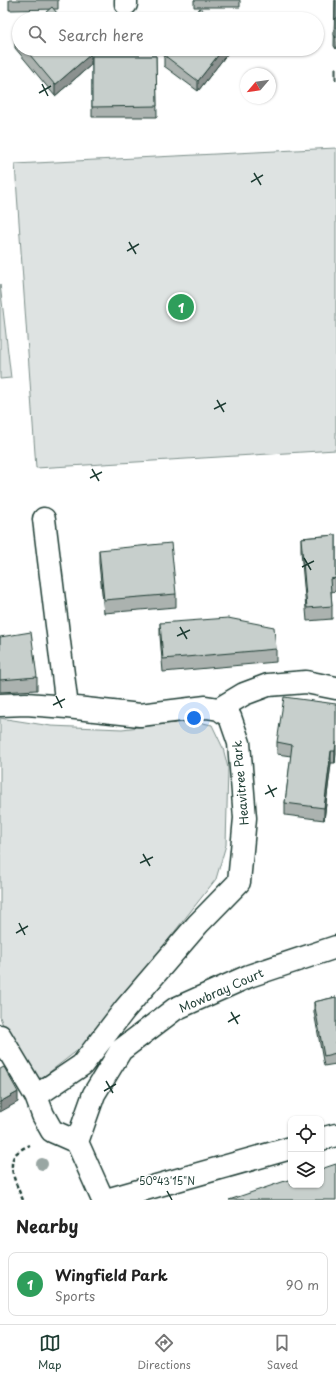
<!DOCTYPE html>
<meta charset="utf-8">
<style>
:root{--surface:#fff;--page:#f6f6f6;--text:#222;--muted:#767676;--line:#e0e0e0;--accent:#1f3d34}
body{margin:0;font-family:"Playpen Sans",sans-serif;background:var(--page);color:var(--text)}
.controls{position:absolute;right:12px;bottom:12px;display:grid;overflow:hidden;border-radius:8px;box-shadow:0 1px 3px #0004}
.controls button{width:36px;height:36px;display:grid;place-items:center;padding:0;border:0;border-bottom:1px solid var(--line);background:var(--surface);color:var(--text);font:20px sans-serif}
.compass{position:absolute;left:240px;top:68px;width:36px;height:36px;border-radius:50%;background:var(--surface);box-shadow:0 1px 3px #0004;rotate:241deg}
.you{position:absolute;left:194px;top:718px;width:14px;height:14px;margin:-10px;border:3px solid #fff;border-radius:50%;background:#1a73e8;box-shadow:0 0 0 6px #1a73e833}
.badge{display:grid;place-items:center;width:26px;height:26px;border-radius:50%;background:var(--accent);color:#fff;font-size:13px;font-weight:700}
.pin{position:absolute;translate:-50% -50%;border:2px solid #fff;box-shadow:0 1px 4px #0006}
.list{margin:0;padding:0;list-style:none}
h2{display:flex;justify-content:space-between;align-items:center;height:52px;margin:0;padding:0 16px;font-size:17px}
h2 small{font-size:13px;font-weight:400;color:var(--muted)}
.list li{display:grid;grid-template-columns:26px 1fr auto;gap:12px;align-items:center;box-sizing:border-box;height:64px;margin:0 8px 8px;padding:0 8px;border:1px solid var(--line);border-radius:8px}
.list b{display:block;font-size:15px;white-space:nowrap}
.list p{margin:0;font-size:13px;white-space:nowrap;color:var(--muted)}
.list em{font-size:13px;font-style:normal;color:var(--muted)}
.icon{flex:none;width:22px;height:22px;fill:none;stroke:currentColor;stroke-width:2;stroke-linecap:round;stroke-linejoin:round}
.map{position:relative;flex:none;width:336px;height:1200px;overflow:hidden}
.search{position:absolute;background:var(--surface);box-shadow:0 1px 3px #0004;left:12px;right:12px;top:12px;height:44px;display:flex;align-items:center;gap:10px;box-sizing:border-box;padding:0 14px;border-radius:22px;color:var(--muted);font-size:15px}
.sheet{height:124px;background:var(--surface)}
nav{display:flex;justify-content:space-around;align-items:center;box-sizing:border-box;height:56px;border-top:1px solid var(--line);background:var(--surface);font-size:11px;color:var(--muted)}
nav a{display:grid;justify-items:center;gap:2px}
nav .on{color:var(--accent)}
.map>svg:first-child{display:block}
.green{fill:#dee3e2;stroke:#7e908b}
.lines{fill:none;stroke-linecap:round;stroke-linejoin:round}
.minor-casing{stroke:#1f3d34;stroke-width:25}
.path{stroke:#1f3d34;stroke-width:2.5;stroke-dasharray:4 3;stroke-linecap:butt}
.minor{stroke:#fff;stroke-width:22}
.tree{fill:#99a6a3}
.wall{fill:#abb2af;stroke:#1f3d34}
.shaded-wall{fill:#8b918f;stroke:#1f3d34}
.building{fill:#c7cfcc;stroke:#1f3d34}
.ticks{fill:none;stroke:#1f3d34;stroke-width:1.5}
.labels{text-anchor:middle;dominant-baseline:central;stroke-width:3;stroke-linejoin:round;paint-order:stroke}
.street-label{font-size:12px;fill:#1f3d34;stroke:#fff}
.ticks-label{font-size:10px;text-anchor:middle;fill:#1f3d34;stroke:#fff;stroke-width:3;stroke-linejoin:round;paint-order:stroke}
</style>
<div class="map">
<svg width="336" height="1200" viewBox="0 0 336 1200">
<rect width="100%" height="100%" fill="#fff"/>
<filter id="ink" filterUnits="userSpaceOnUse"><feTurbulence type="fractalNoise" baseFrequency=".025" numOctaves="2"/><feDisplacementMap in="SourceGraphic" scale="8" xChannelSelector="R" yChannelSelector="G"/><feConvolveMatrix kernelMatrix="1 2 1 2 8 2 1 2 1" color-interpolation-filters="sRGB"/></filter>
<g filter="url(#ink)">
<!-- green -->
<path class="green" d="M336,148v302l-300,18 -21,-304z
M0,284l11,94 -11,1z
M0,718l51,8 71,3 72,-8 18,4 11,23 5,20 -2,77 -10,34 -129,164 -40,31 -12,7 -31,-53 -4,-11z"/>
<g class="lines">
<!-- minor casing -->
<g class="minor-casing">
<path id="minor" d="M126,0v4
M44,519l23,188
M0,705l26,-1 41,3 73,8 66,-8 13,2 11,8 9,26 6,75 -6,64 -41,42 -73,85 -43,56 -46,31
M219,709l25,-15 24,-9 38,-3 30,6
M0,1036l36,60 7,19 9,16 25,11 26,58
M321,1139l15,-4
M77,1142l17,-48 27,-44 54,-41 74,-33 87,-29
M106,1200l185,-52"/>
</g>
<!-- path -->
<path class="path" d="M23,1200c-5,-12 -19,-38 -5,-48 3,-3 8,-5 12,-7"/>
<!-- minor -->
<use href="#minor" class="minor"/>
</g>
<!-- trees -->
<circle class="tree" cx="42" cy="1164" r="6"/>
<!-- wall -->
<path class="wall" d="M9,0h49v9l-49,1z
M194,0h46v7h-46z
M335,0h1v49l-2,-3z
M19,34v15h68l4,16 -36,31 -40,-48v-11z
M169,49h62l-33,42 -34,-25v-11z
M92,56h64l1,61h-65z
M335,68h1v12l-1,-1z
M336,535v56l-5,1 1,14v13l-25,2 -6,-70v-13z
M99,550l77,44v13l-72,6 -5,-50z
M160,623l116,26v13l-113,10 -3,-36z
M0,637l37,40v13l-37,2z
M336,704l-1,59h-4l-7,57 -39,-5v-12l6,-47 -14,-2v-12z
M336,997v67l-12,2 -10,-54v-10z"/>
<!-- shaded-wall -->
<path class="shaded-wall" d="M223,49h8l-33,42v-10z
M91,54v11l-36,31v-11z
M336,742v12l-1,9v-12z
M331,751v12l-7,57v-12z
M18,1092v10l-18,10v-10z"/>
<!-- building -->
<path class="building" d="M335,0h1v38l-2,-3z
M52,7l10,12h-24z
M200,8l15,11h-24z
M19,34v8l-4,-5z
M25,49h62l4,5 -36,31z
M169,49h54l-25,32 -34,-26z
M92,56h64l1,50 -65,1z
M336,535v43l-6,1 2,27 -25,2 -6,-70z
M171,543l5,51 -72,6 -5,-50z
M228,618l46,9 2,22 -113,10 -3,-36z
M31,632l6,45 -37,3v-43z
M284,697l52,7v38l-1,9h-4l-7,57 -39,-5 7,-58 -15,-3z
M336,997v56l-12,3 -10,-54z
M4,1067l14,25 -18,10v-33z
M336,1164v36h-107l62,-21v6h30v-16z"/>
</g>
<!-- ticks -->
<path class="ticks" d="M42,84l6,12M39,93l12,-7M254,173l7,12M251,182l12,-7M129,242l7,12M127,251l12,-7M217,400l7,12M214,409l12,-6M92,469l7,12M90,478l12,-6M304,558l7,12M302,567l12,-6M180,627l7,12M177,636l13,-6M56,696l6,12M53,705l12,-6M268,785l6,12M265,794l12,-6M143,854l7,12M140,863l13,-6M19,923l6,12M16,933l12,-7M231,1012l7,12M228,1022l12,-7M106,1081l7,12M104,1091l12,-7M167,1191l5,9"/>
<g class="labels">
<!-- street labels -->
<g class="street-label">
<text transform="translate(240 783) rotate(-95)">Heavitree Park</text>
<text transform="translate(221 990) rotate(-24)">Mowbray Court</text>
</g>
</g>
<g class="ticks-label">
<text x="167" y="1185">50°43'15"N</text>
</g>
</svg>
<div class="controls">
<button><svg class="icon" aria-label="locate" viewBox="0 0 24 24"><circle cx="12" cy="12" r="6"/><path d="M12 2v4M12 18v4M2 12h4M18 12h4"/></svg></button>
<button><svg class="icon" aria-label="layers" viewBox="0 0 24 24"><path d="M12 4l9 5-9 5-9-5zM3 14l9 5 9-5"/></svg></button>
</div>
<svg class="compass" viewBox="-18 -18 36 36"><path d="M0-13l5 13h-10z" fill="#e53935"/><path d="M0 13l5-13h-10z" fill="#767676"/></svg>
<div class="you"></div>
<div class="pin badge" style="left:181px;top:307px;background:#2e9e5b">1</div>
<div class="search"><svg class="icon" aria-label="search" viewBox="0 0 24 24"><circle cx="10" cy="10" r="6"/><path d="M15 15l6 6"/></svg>Search here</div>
</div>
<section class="sheet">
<h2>Nearby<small></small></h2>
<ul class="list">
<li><span class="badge" style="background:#2e9e5b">1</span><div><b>Wingfield Park</b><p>Sports</p></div><em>90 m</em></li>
</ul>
</section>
<nav>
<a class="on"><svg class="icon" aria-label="map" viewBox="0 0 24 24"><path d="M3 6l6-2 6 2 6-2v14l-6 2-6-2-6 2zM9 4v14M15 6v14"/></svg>Map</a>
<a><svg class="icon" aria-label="directions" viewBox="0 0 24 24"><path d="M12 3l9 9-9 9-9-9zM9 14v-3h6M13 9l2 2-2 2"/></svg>Directions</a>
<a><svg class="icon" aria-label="saved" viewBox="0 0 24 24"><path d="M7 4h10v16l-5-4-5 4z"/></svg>Saved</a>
</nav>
